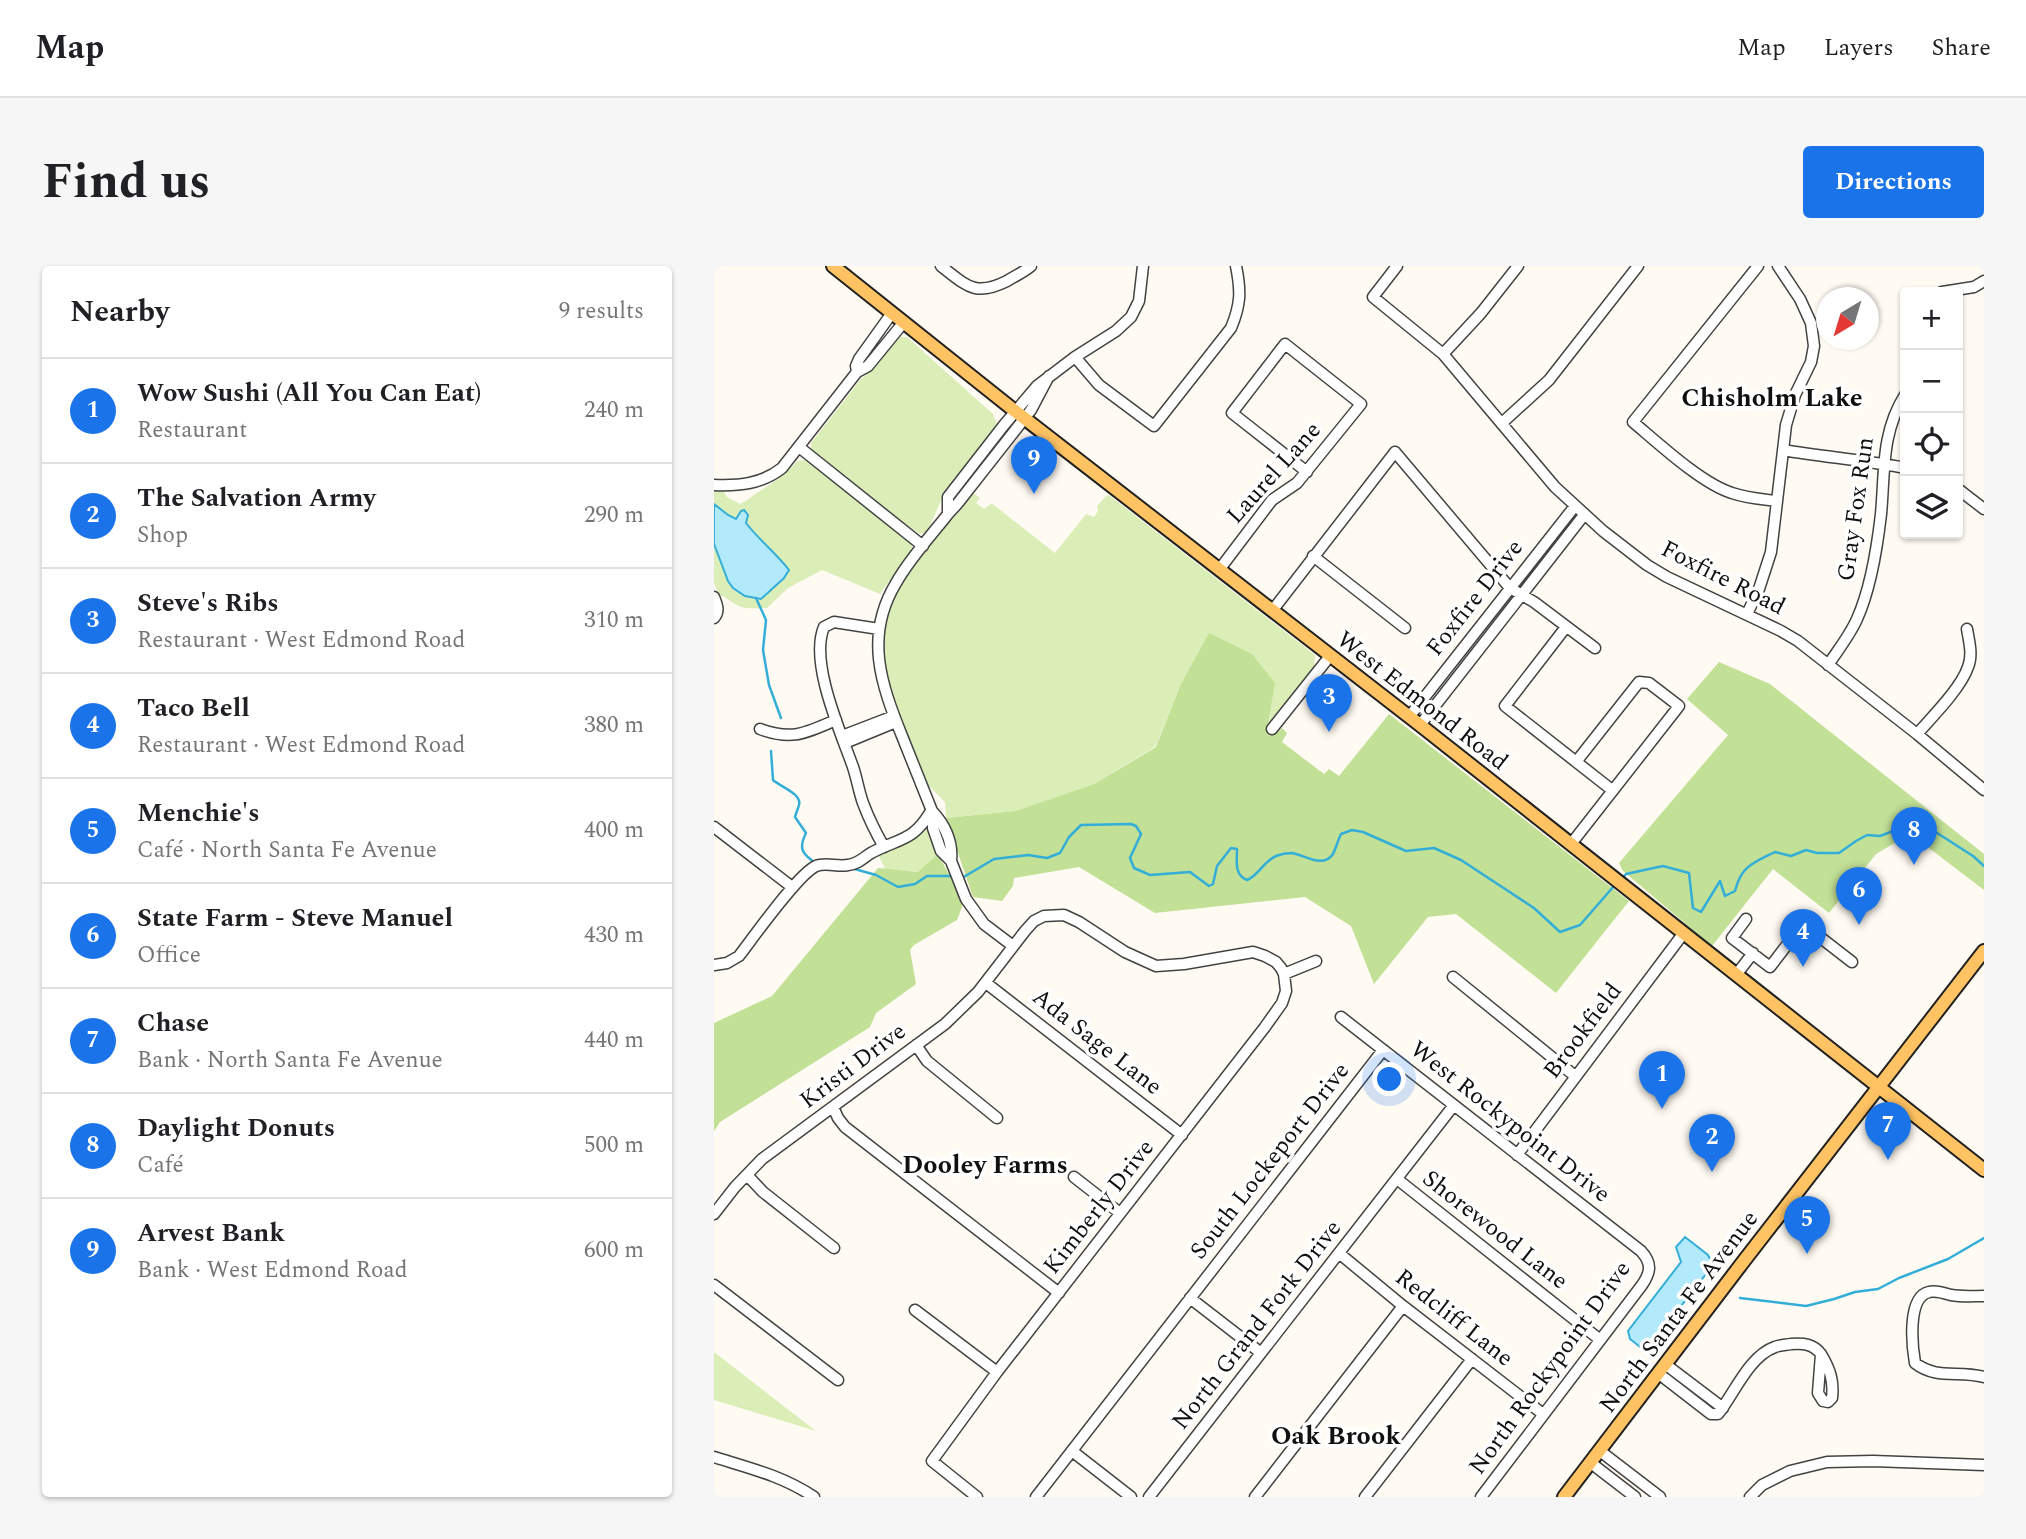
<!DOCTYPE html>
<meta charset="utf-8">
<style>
:root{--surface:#fff;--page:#f6f6f6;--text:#202124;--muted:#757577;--line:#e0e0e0;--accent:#1a73e8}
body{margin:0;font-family:Spectral,serif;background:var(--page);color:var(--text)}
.controls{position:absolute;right:21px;top:21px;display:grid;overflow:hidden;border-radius:7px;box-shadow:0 2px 5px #0004}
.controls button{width:63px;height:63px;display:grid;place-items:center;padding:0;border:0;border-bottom:2px solid var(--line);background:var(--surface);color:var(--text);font:35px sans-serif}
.compass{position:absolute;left:1102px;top:21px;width:63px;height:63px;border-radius:50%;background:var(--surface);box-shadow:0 2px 5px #0004;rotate:218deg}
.you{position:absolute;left:676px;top:814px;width:24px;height:24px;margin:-18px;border:5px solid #fff;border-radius:50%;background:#1a73e8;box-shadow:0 0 0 10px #1a73e833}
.badge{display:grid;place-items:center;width:46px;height:46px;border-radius:50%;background:var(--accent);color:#fff;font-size:23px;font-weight:700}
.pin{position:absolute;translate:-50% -58px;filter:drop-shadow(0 2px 4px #0008)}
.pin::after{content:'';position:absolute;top:37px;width:24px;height:21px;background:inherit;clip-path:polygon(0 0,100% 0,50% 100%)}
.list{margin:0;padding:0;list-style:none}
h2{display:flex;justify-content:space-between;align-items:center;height:91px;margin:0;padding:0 28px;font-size:30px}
h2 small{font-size:23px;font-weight:400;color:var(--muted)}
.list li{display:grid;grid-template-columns:46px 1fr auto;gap:21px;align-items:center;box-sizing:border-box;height:105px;padding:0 28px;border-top:2px solid var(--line)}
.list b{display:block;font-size:26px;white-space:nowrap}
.list p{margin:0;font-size:23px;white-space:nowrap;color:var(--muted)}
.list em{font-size:23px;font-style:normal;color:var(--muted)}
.icon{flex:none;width:38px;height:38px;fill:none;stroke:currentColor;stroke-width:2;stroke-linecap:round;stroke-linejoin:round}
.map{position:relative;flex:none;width:1270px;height:1231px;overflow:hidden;border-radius:7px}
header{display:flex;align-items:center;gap:42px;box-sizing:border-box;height:98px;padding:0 35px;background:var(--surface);border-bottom:2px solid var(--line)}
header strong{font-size:33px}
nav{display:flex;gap:38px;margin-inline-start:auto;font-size:24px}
.intro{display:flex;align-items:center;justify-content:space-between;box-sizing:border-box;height:168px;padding:0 42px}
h1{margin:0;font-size:49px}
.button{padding:18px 32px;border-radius:7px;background:var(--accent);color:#fff;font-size:24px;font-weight:700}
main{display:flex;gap:42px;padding:0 42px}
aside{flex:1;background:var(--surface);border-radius:7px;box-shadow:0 2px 5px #0004}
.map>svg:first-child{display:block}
.green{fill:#dceeb8}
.forest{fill:#c2e096}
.water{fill:#b3eafb;stroke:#33aed9;stroke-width:2}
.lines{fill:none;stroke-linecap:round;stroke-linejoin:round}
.stream{stroke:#33aed9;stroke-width:2.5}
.minor-casing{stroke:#434343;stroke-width:13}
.major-casing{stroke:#212121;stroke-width:16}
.minor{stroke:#fff;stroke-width:10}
.major{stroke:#ffc363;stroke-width:12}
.labels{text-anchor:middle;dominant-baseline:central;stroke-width:7;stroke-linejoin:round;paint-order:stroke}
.street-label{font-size:24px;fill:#101010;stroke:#fff}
.neighbourhood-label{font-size:26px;font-weight:bold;fill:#101010;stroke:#fff}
</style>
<header>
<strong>Map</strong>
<nav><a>Map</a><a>Layers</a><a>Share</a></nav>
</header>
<div class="intro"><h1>Find us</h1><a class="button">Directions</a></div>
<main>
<aside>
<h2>Nearby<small>9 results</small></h2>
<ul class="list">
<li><span class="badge">1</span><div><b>Wow Sushi (All You Can Eat)</b><p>Restaurant</p></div><em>240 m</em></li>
<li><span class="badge">2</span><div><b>The Salvation Army</b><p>Shop</p></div><em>290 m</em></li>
<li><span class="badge">3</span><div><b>Steve's Ribs</b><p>Restaurant · West Edmond Road</p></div><em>310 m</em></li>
<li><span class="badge">4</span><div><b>Taco Bell</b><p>Restaurant · West Edmond Road</p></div><em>380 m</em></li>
<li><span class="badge">5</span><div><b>Menchie's</b><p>Café · North Santa Fe Avenue</p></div><em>400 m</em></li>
<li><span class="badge">6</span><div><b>State Farm - Steve Manuel</b><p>Office</p></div><em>430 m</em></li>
<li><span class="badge">7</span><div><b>Chase</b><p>Bank · North Santa Fe Avenue</p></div><em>440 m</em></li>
<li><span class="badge">8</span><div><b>Daylight Donuts</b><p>Café</p></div><em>500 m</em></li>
<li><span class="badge">9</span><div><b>Arvest Bank</b><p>Bank · West Edmond Road</p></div><em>600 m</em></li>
</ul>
</aside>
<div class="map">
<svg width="1270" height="1231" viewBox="0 0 1270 1231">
<rect width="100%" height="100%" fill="#fffbf3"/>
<!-- green -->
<path class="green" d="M187,71h6l86,77 4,10 -53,70 -17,38 -7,2 -24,-16 -85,-66v-9l50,-64 10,-8 24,-32z
M90,194l3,1 102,79 3,7 -2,5 -30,42 -58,-24 -34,18 -21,20c-11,0 -23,2 -32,-4 -6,-3 -9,-7 -16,-9l-5,-12v-39l14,37 17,15 16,3 23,-21 4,-8 -38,-42 -10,-17 -4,9 -8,-5 -14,-11v-15l9,1 4,7 13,7c8,-4 13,-9 20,-13 14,-9 26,-17 37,-30z
M258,226l8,6 -4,5 8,6 7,-5 3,1 61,48 31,-39 8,3 4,-6 -1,-5 10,-11 3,1 205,159 -1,15 -39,49 -7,4 -88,-37 -24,60 -62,38 -79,27 -69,7 -1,-16 -19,-19 -40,-105 -5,-40 14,-45 15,-23z
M211,564l3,1 10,23 -19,18 -34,-3 -7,-15 39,-18z
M0,1086l102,79 -102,-31z"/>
<!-- forest -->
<path class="forest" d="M495,367l43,21 23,29 -7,40 10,9 4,-4 5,5 -5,9 42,32 5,-5 10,7 50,-62 240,187 -73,92 -100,-79 -28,3 -54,67 -23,-58 -46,-29 -150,16 -76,-46 -65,11 -1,8 -11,15 -29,-4 -27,-79 69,-7 79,-27 62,-37 24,-61z
M1005,396l51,22 214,170v36l-59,-45 -27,-4 -22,13 -47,59 -56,-44 -61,77 -89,-75 -4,-8 109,-128 -41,-36z
M224,588l26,48 -7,18 -43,25 -4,5 6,34 -40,29 -6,14 -150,95 -6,9v-108l58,-27 106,-128 40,4z"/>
<!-- water -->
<path class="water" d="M0,238l14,11 8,4 5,-8 3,-1 4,5 -2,8c13,17 30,30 43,47l-5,8 -23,21 -16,-3 -12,-8 -5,-7 -14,-37z
M971,971l23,18 5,10 -60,77 -9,8 -14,-11 -2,-8 53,-69 -5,-15z"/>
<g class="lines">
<!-- stream -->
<path class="stream" d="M42,332l10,22 -3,30 6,35 12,33
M57,485l2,29c8,7 29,14 26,25 -1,4 -3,8 -4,12l11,16c-8,16 -4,21 11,31
M137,602l25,7 22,12 17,-3 12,-8h25
M248,612l32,-19 34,-4 19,3 13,-5 9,-16 12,-12 50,-1 5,2 5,8 -11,24 4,10 16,7 40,-3 19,14 4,-2 4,-18 14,-18 6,1c0,12 -3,26 10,31 11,-4 16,-18 29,-24 5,-2 11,-3 16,-3 13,2 31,16 41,1 3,-6 5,-14 8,-20l11,-4 11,2 43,19 28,-3 27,12 73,48 26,24 20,-7 34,-39
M908,613l4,-5 37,-8 26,7 4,35 8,4 19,-31 5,15 10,-5c6,-25 18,-28 40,-39l16,4 15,-6 11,3h22l17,-12 11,-6 13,1 13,-5 33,-1 8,1 39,25 11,10
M1026,1032l66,8 28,-7 21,-7 23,-3 21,-11 49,-19 36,-21"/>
<!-- minor casing -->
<g class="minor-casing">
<path id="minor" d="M227,0c26,20 34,31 66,15 8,-5 17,-9 24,-15
M683,0l-24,31 70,57 112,133 48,44 44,34 20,12 114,54 17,10 119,93 67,56
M1044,0l-125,156c25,21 69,62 99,71 14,5 29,6 44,8
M1228,26l32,-5 10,-6
M729,88l38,-41 37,-47
M361,91l24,28 55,41 77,-98c10,-24 10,-37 5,-62
M143,106l-1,-6 3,-7 33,-46
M335,110l-18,34 -73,93 -10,11v-17l56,-72 33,-39 38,-29 41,-26 15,-14 8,-16 4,-35
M788,157l47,-43 89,-114
M85,181l124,99
M1069,184c40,7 82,10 122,18
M0,219c25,1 48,-1 68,-17l75,-96 11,-6 36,-44
M1244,223l26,20
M234,248c-18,23 -38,44 -52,69 -32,53 -15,101 6,153 10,25 20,50 30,75l1,17 8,23 10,10 15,38 18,25 29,22
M599,290l92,72
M505,304l53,-70 25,-17 64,-79 -76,-60 -53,69 75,59
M0,331c3,8 6,14 0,21
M558,345l123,-159 115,136 24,14 61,46
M1033,348l12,-25 12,-37 15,-127 9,-30 16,-33 3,-16 -3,-23 -11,-24 -22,-33
M852,361l-61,79 107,84
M165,363l-45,-7 -10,5c-15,35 17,106 29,140 4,12 6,25 10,36 6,16 13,30 21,44
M1114,399c10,-15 22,-30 29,-46 14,-31 20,-70 24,-105 4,-43 0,-81 24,-119
M695,451l166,-211
M706,459l164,-210
M46,463c33,12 45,4 76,-9
M558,463l58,-73
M1203,468c15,-17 44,-46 51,-67 5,-12 1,-26 -1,-38
M128,470l52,-20
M131,477l51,-21
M218,545c13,14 21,30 19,50
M0,561l78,60
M857,578l108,-138 -30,-23 -10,-1 -63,80
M1032,653l-14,19 38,29 33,-43 49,38
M0,699l13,-2 12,-7c14,-18 59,-82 77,-90 10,-4 21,1 32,-1 10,-1 15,-7 23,-12 28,-15 42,-11 60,-42
M570,708l32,-13
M1022,709l17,-22
M739,711l122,99
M272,717l196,152
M627,751l300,234c11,12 10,21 1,34l-161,212
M202,779l11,16 70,57
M119,841l5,11 7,9 214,166
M803,889l166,-221
M33,909l16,17 71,56
M360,911l46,36
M683,913l202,160
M0,948l21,-27 27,-28 183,-135 33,-32 47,-61 9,-10 10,-5 20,-1 15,7 46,30 31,14 28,-2 69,-12 12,4 11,6 5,6 3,6 2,17 -4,12 -17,24 -268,345 -65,89 45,36
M626,988l63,52 140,108
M0,1019l124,95
M1270,1030c-11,0 -22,1 -33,-1 -7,-2 -15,-5 -22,-3 -22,5 -17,54 -14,71 22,17 43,7 69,14
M476,1032l71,55
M201,1044l82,62
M951,1098l58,44
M944,1107l53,41h7c16,-20 31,-58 57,-67 5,-2 11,-2 16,-3 13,-1 22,0 30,10l-3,39 5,8 5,1 4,-4c2,-17 -2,-29 -11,-44
M358,1185l59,46
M886,1185l60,46
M0,1191c35,11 69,19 100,40
M877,1197l44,34
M322,1231l347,-447
M435,1231l305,-392
M541,1231l148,-191
M651,1231l107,-138
M1036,1231l12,-12 28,-14 37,-9 46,-1 111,4"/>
</g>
<!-- major casing -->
<g class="major-casing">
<path id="major" d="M119,0l182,145 405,314 564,445
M850,1231l179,-235 241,-311"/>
</g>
<!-- minor -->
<use href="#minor" class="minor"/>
<!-- major -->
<use href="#major" class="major"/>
</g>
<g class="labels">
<!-- street labels -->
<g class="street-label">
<text transform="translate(560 207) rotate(-48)">Laurel Lane</text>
<text transform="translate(1142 243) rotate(-82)">Gray Fox Run</text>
<text transform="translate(1009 312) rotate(27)">Foxfire Road</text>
<text transform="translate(761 332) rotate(-52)">Foxfire Drive</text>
<text transform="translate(708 435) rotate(38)">West Edmond Road</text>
<text transform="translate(869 765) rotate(-53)">Brookfield</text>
<text transform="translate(383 776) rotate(38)">Ada Sage Lane</text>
<text transform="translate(139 800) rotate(-37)">Kristi Drive</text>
<text transform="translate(796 856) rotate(38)">West Rockypoint Drive</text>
<text transform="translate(556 895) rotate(-52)">South Lockeport Drive</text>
<text transform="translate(385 941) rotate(-52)">Kimberly Drive</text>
<text transform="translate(781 964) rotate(38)">Shorewood Lane</text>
<text transform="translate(965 1046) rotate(-53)">North Santa Fe Avenue</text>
<text transform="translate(740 1052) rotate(38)">Redcliff Lane</text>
<text transform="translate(543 1059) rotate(-52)">North Grand Fork Drive</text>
<text transform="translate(836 1102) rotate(-54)">North Rockypoint Drive</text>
</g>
<!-- neighbourhood labels -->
<g class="neighbourhood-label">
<text x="1058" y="132">Chisholm Lake</text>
<text x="271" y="899">Dooley Farms</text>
<text x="622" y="1170">Oak Brook</text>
</g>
</g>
</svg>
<div class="controls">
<button>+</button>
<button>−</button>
<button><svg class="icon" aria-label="locate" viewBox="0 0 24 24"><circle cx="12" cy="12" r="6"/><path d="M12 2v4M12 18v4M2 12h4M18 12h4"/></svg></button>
<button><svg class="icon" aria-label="layers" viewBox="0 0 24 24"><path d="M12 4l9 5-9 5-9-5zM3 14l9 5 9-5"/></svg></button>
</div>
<svg class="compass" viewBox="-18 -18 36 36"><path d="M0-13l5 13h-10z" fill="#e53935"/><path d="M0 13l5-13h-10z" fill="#757577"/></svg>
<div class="you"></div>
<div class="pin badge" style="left:948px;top:843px">1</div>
<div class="pin badge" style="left:998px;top:906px">2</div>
<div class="pin badge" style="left:615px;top:466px">3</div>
<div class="pin badge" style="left:1089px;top:701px">4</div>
<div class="pin badge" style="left:1093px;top:988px">5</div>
<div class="pin badge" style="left:1145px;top:659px">6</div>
<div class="pin badge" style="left:1174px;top:894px">7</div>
<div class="pin badge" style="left:1200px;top:599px">8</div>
<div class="pin badge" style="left:320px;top:228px">9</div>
</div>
</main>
